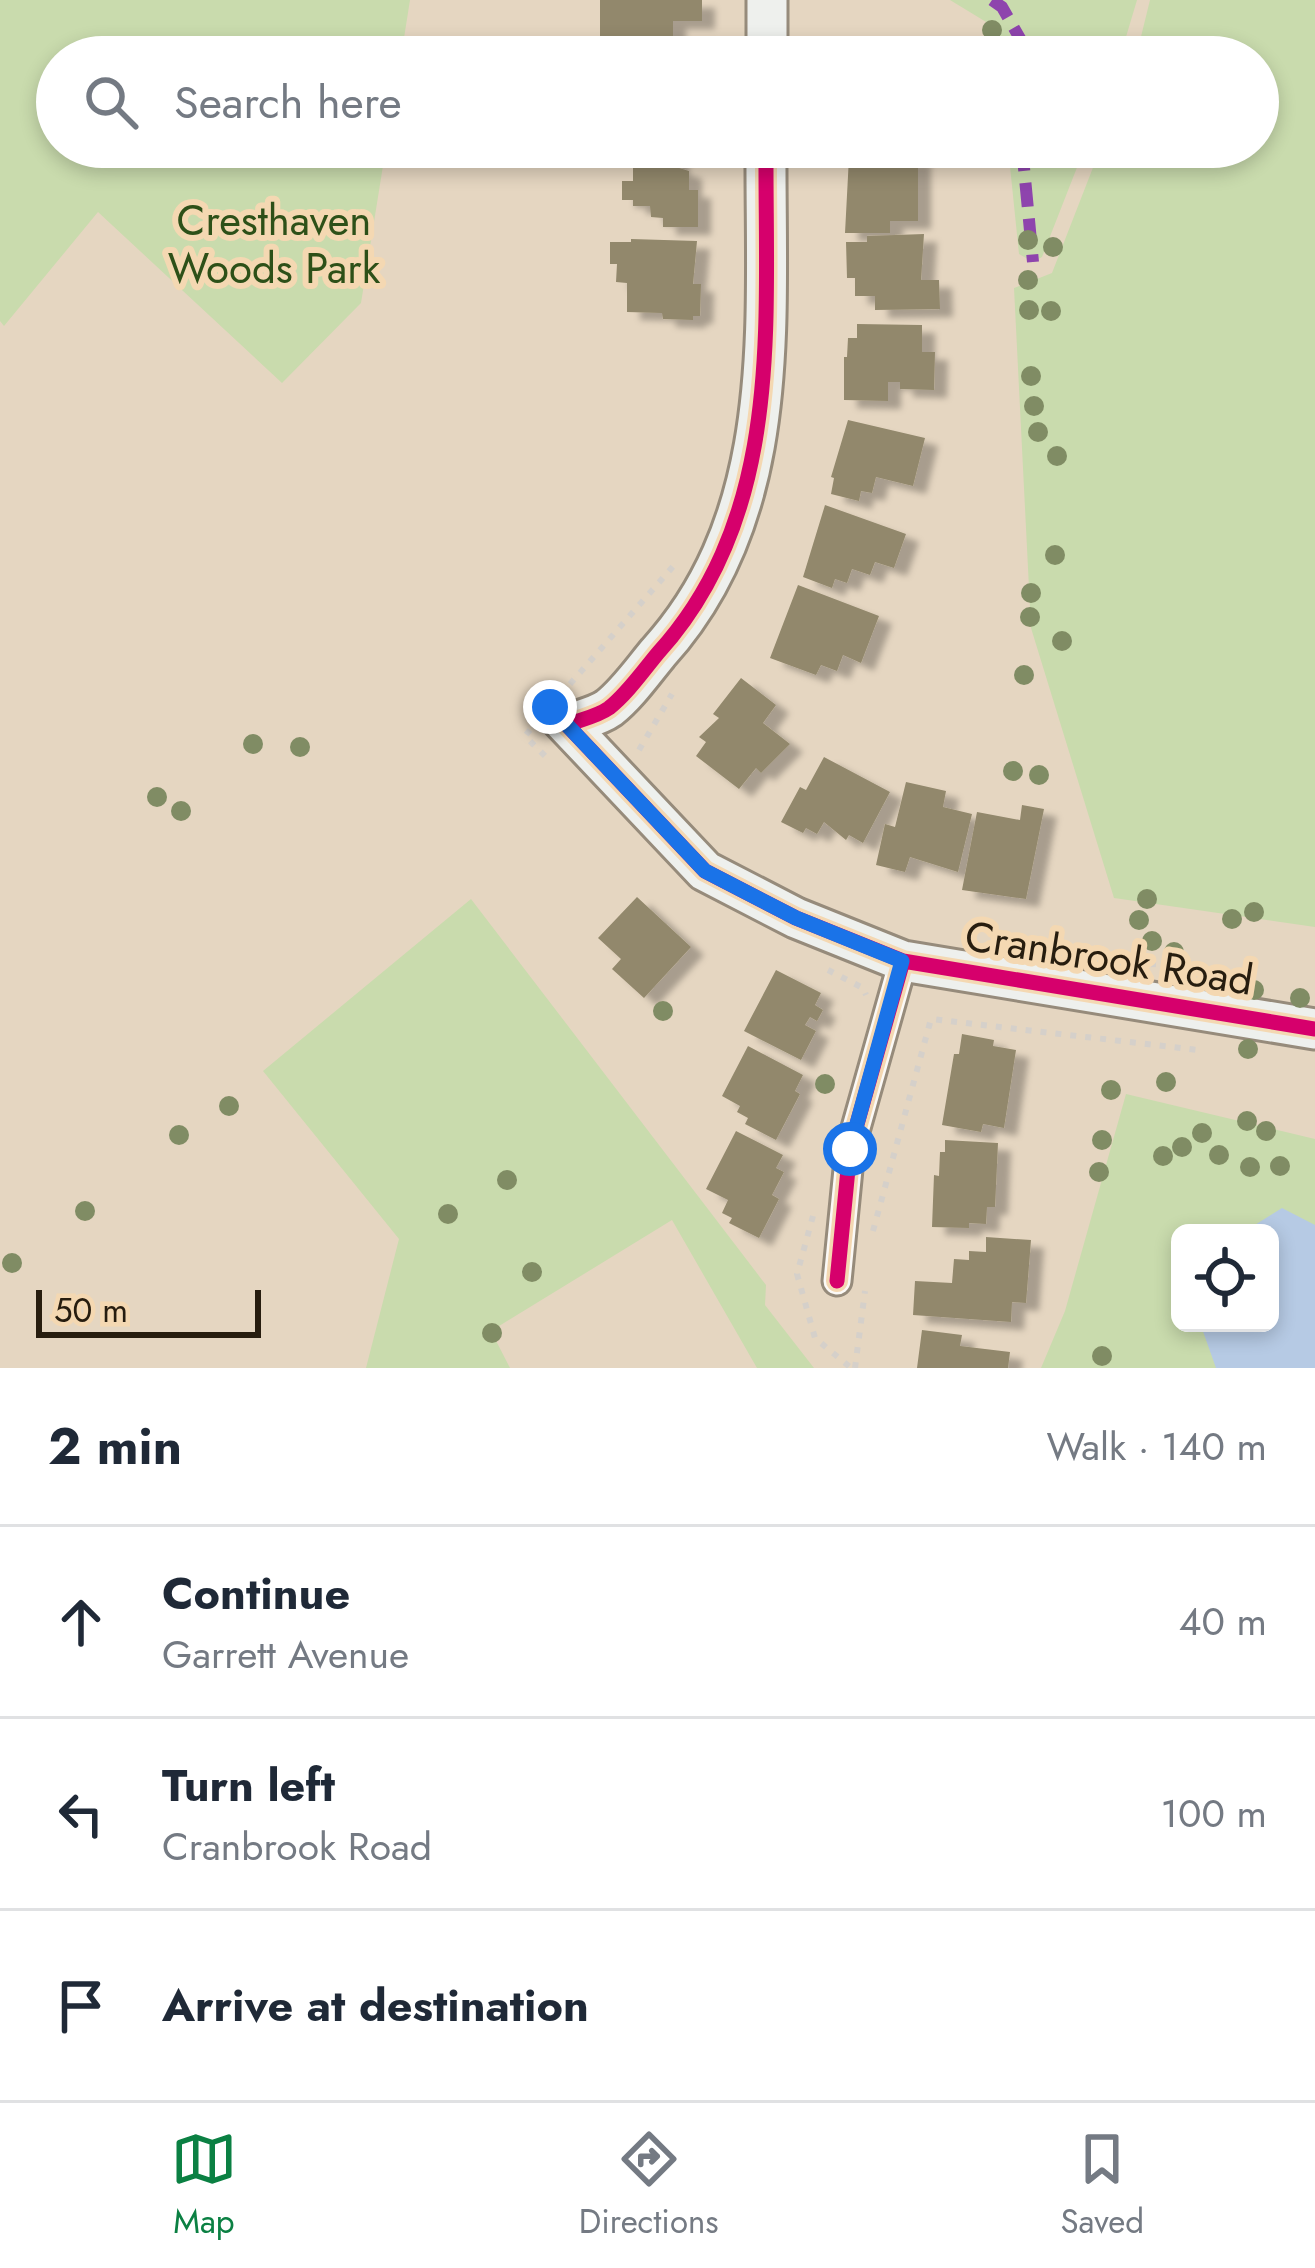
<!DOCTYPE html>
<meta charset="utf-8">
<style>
:root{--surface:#fff;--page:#f2f2f3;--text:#1f2937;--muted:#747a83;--line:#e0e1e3;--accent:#0b8043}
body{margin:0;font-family:Jost,sans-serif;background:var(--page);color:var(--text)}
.controls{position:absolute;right:36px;bottom:36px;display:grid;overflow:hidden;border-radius:18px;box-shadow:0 6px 18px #0003}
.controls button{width:108px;height:108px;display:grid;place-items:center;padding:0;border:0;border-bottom:3px solid var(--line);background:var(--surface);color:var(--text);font:60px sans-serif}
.scale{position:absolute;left:36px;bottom:30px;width:225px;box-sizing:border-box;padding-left:12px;border:6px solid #271d0f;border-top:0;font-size:33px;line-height:42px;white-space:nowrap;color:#271d0f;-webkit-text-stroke:9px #f4d8b2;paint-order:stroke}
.stop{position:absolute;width:36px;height:36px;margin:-27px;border:9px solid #1a73e8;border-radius:50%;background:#fff}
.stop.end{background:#1a73e8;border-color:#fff;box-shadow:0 3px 12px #0008}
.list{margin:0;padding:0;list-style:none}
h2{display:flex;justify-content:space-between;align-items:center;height:156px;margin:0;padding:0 48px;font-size:51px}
h2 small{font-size:39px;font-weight:400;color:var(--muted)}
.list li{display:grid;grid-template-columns:78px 1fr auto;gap:36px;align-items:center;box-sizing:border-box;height:192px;padding:0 48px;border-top:3px solid var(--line)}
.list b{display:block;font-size:45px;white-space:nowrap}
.list p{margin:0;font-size:39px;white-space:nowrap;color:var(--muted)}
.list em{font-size:39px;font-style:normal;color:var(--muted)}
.icon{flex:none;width:66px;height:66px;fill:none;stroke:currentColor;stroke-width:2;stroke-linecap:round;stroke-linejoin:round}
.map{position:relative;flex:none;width:1315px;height:1368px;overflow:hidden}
.search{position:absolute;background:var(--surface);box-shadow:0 6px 18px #0003;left:36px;right:36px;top:36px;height:132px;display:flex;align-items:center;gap:30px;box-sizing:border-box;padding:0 42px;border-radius:66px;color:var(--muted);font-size:45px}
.sheet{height:732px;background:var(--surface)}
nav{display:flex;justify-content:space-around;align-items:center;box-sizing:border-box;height:168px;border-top:3px solid var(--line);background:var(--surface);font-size:33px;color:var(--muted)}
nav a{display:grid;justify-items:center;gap:6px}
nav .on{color:var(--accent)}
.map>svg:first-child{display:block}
.green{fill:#c9dbad;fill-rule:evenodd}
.water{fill:#b6cae4}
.building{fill:#92886c;filter:url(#shadow)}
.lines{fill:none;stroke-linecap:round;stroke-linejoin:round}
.street-casing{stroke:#968b7b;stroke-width:33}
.secondary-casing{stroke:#968b7b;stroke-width:45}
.path{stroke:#d5d0ca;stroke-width:6;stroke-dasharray:6 9;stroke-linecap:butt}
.street{stroke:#fbf9f6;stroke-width:27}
.secondary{stroke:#eef0ed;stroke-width:39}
.quiet{stroke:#8e44ad;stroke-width:12;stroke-dasharray:24 12;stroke-linecap:butt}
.cycleway-casing{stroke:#f4d8b2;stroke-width:22}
.cycleway{stroke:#d6006c;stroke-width:15}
.tree{fill:#808c64}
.route{stroke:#1a73e8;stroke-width:15}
.labels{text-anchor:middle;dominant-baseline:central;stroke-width:12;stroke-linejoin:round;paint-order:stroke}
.park-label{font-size:42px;fill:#2d5018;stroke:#f4d8b2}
.street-label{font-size:42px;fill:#271d0f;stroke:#f4d8b2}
</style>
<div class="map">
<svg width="1315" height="1368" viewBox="0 0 1315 1368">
<defs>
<filter id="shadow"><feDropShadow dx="13" dy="8" stdDeviation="3" flood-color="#0004"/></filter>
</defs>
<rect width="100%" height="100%" fill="#e5d6c1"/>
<!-- green -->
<path class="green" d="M0,0h410l-9,57h-344v90h329l-25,156 -79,80 -184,-171 -94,114 -4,-5z
M950,0h187l-17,57h-121l-3,-29z
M1150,0h165v927l-201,-29 -83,-270 -17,-340 38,-15 49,-126h157v-90h-122z
M1008,147h77l-43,110 -9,5 -14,-8z
M471,899l295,386 -1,20 49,63h-57l-85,-148 -181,111 19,37h-144l33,-129 -136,-168z
M1126,1094l189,45v229h-274l24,-57zM1180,1233h90v90h-90z"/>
<!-- water -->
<path class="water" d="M1282,1208l33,17v143h-99l-16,-45h70v-90h-28z"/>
<!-- building -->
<path class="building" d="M600,0h102v21h-29v22h-73z
M676,151v16l13,4v19h9v37h-35v-9l-12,-1 -1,-11h-17v-6h-11v-19h11v-29z
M918,156v65h-28v12h-45l4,-76z
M924,234l-3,46h18l1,29 -65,1v-14h-20v-18h-8l-1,-36h21v-6z
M631,239l66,2 -4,43h8l-1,32h-7v4l-30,-1 -1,-6 -35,-1v-29l-11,-1 1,-18h-7v-22h21z
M857,324l65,1v27h13l-1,38 -34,-1v-7h-12v19l-44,-1v-43h3l1,-19h9z
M848,420l77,18 -12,48 -37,-9 -4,16 -11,-2 -2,10 -28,-7 3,-16 -3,-1z
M825,505l81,29 -12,34 -19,-6 -5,13 -18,-6 -5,14 -12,-4 -3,9 -29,-11z
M798,585l81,31 -18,47 -18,-8 -6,16 -16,-6 -5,10 -46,-17z
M741,678l35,27 -13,18 27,21 -29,29 -5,-5 -17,21 -43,-33 10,-14 -7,-5 20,-19 -6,-4z
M824,757l66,35 -27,51 -14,-8 -3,5 -22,-18 -7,12 -11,-6 -3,5 -22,-11 19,-35 6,3z
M906,782l40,9 -3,16 29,7 -14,58 -48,-15 -5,15 -29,-7 9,-41 10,3z
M1022,805l22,4 -18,90 -64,-9 15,-78 43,8z
M637,897l54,50 -47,51 -32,-29 9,-10 -23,-21z
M776,970l45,23 -6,12 8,5 -6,11 -7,-4 -5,8 11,6 -15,29 -57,-29z
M962,1034l32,6 -1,6 23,4 -12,78 -21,-4 -2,8 -39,-7 12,-71h5z
M748,1046l55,29 -8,16 5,3 -24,46 -31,-16 3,-6 -11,-6 3,-6 -18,-10z
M736,1131l47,24 -7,13 8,4 -12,23 7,4 -20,39 -30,-15 3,-5 -10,-5 6,-13 -22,-11z
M945,1140l53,3 -3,64h-8l-1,17 -17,-1v5l-37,-1 2,-52 5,1 1,-24h5z
M986,1237l45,3 -5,63 -14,-1 -1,20 -98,-7 2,-34 37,2 2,-24 15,1v-9l17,1z
M922,1330l40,5 -2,11 50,6 -2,16h-91z"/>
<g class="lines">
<!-- street casing -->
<g class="street-casing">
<path id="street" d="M837,1281l13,-132 53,-188"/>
</g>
<!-- secondary casing -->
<g class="secondary-casing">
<path id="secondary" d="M767,57v-57
M550,707l155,164 91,47 107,43 412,68
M567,725c13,-5 31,-9 42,-17 18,-14 34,-37 49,-55 127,-140 107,-331 108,-506"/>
</g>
<!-- path -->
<path class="path" d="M570,684l106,-121
M530,730l-5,6 23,23
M639,750l33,-56
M1150,964l35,2 28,9
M828,970l35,18 3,7
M813,1216l-16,58 18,64 36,30
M873,1231l58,-212 267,31
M855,1368l10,-77"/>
<!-- street -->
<use href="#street" class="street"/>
<!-- secondary -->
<use href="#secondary" class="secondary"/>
<!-- quiet -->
<path class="quiet" d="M992,0l10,7 20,35 -3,15
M1022,147l11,115"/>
<!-- cycleway casing -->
<g class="cycleway-casing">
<path id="cycleway" d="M550,707l155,164 91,47 107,43 412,68
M567,725c13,-5 31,-9 42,-17 18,-14 34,-37 49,-55 127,-140 107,-331 108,-506
M837,1281l13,-132 53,-188"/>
</g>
<!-- cycleway -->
<use href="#cycleway" class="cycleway"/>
</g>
<!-- trees -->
<g class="tree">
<circle cx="992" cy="30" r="10"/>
<circle cx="1028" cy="240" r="10"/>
<circle cx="1053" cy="247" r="10"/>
<circle cx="1028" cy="280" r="10"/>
<circle cx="1029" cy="310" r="10"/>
<circle cx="1051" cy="311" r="10"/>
<circle cx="1031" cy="376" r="10"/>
<circle cx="1034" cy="406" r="10"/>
<circle cx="1038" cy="432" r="10"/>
<circle cx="1057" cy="456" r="10"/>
<circle cx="1055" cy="555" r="10"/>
<circle cx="1031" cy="593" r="10"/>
<circle cx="1030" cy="617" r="10"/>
<circle cx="1062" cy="641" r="10"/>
<circle cx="1024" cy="675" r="10"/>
<circle cx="253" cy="744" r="10"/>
<circle cx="300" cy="747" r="10"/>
<circle cx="1013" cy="771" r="10"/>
<circle cx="1039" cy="775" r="10"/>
<circle cx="157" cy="797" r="10"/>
<circle cx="181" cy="811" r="10"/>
<circle cx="1147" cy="899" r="10"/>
<circle cx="1254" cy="912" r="10"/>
<circle cx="1232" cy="919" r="10"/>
<circle cx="1139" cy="920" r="10"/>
<circle cx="1152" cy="941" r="10"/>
<circle cx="1174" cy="952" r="10"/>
<circle cx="1254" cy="990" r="10"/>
<circle cx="1300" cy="998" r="10"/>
<circle cx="663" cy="1011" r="10"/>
<circle cx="1248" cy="1049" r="10"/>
<circle cx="1166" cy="1082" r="10"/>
<circle cx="825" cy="1084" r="10"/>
<circle cx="1111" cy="1090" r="10"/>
<circle cx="229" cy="1106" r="10"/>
<circle cx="1247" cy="1121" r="10"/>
<circle cx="1266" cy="1131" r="10"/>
<circle cx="1202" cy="1133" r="10"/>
<circle cx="179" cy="1135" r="10"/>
<circle cx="1102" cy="1140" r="10"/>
<circle cx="1182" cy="1147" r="10"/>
<circle cx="1219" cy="1155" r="10"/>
<circle cx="1163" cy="1156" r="10"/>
<circle cx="1280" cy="1166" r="10"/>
<circle cx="1250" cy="1167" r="10"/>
<circle cx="1099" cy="1172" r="10"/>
<circle cx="507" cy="1180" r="10"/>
<circle cx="85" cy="1211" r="10"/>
<circle cx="448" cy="1214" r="10"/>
<circle cx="12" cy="1263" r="10"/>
<circle cx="532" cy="1272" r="10"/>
<circle cx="492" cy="1333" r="10"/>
<circle cx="1102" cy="1356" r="10"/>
</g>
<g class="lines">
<!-- route -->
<path class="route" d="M550,707l155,164 91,47 106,43 -52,188"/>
</g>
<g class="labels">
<!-- park labels -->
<g class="park-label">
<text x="274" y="220">Cresthaven<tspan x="274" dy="48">Woods Park</tspan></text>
</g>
<!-- street labels -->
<g class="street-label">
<text transform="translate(1109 958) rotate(9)">Cranbrook Road</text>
</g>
</g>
</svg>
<div class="controls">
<button><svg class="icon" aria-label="locate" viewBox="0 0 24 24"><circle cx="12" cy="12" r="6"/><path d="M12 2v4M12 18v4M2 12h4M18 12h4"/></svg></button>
</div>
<div class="scale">50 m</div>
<div class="stop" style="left:850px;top:1149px"></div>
<div class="stop end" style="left:550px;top:707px"></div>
<div class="search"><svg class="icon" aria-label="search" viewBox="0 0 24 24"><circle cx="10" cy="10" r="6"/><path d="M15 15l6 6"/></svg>Search here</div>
</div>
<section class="sheet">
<h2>2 min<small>Walk · 140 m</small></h2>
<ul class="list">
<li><svg class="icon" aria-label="ahead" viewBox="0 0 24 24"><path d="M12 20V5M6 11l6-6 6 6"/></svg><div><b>Continue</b><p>Garrett Avenue</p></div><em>40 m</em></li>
<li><svg class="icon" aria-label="left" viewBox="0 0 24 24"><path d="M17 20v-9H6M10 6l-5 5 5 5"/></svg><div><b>Turn left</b><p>Cranbrook Road</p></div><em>100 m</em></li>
<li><svg class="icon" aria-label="arrive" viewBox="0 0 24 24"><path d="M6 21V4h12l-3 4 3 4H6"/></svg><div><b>Arrive at destination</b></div></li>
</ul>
</section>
<nav>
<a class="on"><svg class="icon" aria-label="map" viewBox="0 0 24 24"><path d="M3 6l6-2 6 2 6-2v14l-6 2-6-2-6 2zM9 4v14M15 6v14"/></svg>Map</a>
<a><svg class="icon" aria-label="directions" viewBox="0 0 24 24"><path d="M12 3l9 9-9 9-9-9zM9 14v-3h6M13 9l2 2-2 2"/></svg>Directions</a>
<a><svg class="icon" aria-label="saved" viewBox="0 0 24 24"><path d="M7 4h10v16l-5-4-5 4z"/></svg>Saved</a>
</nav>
